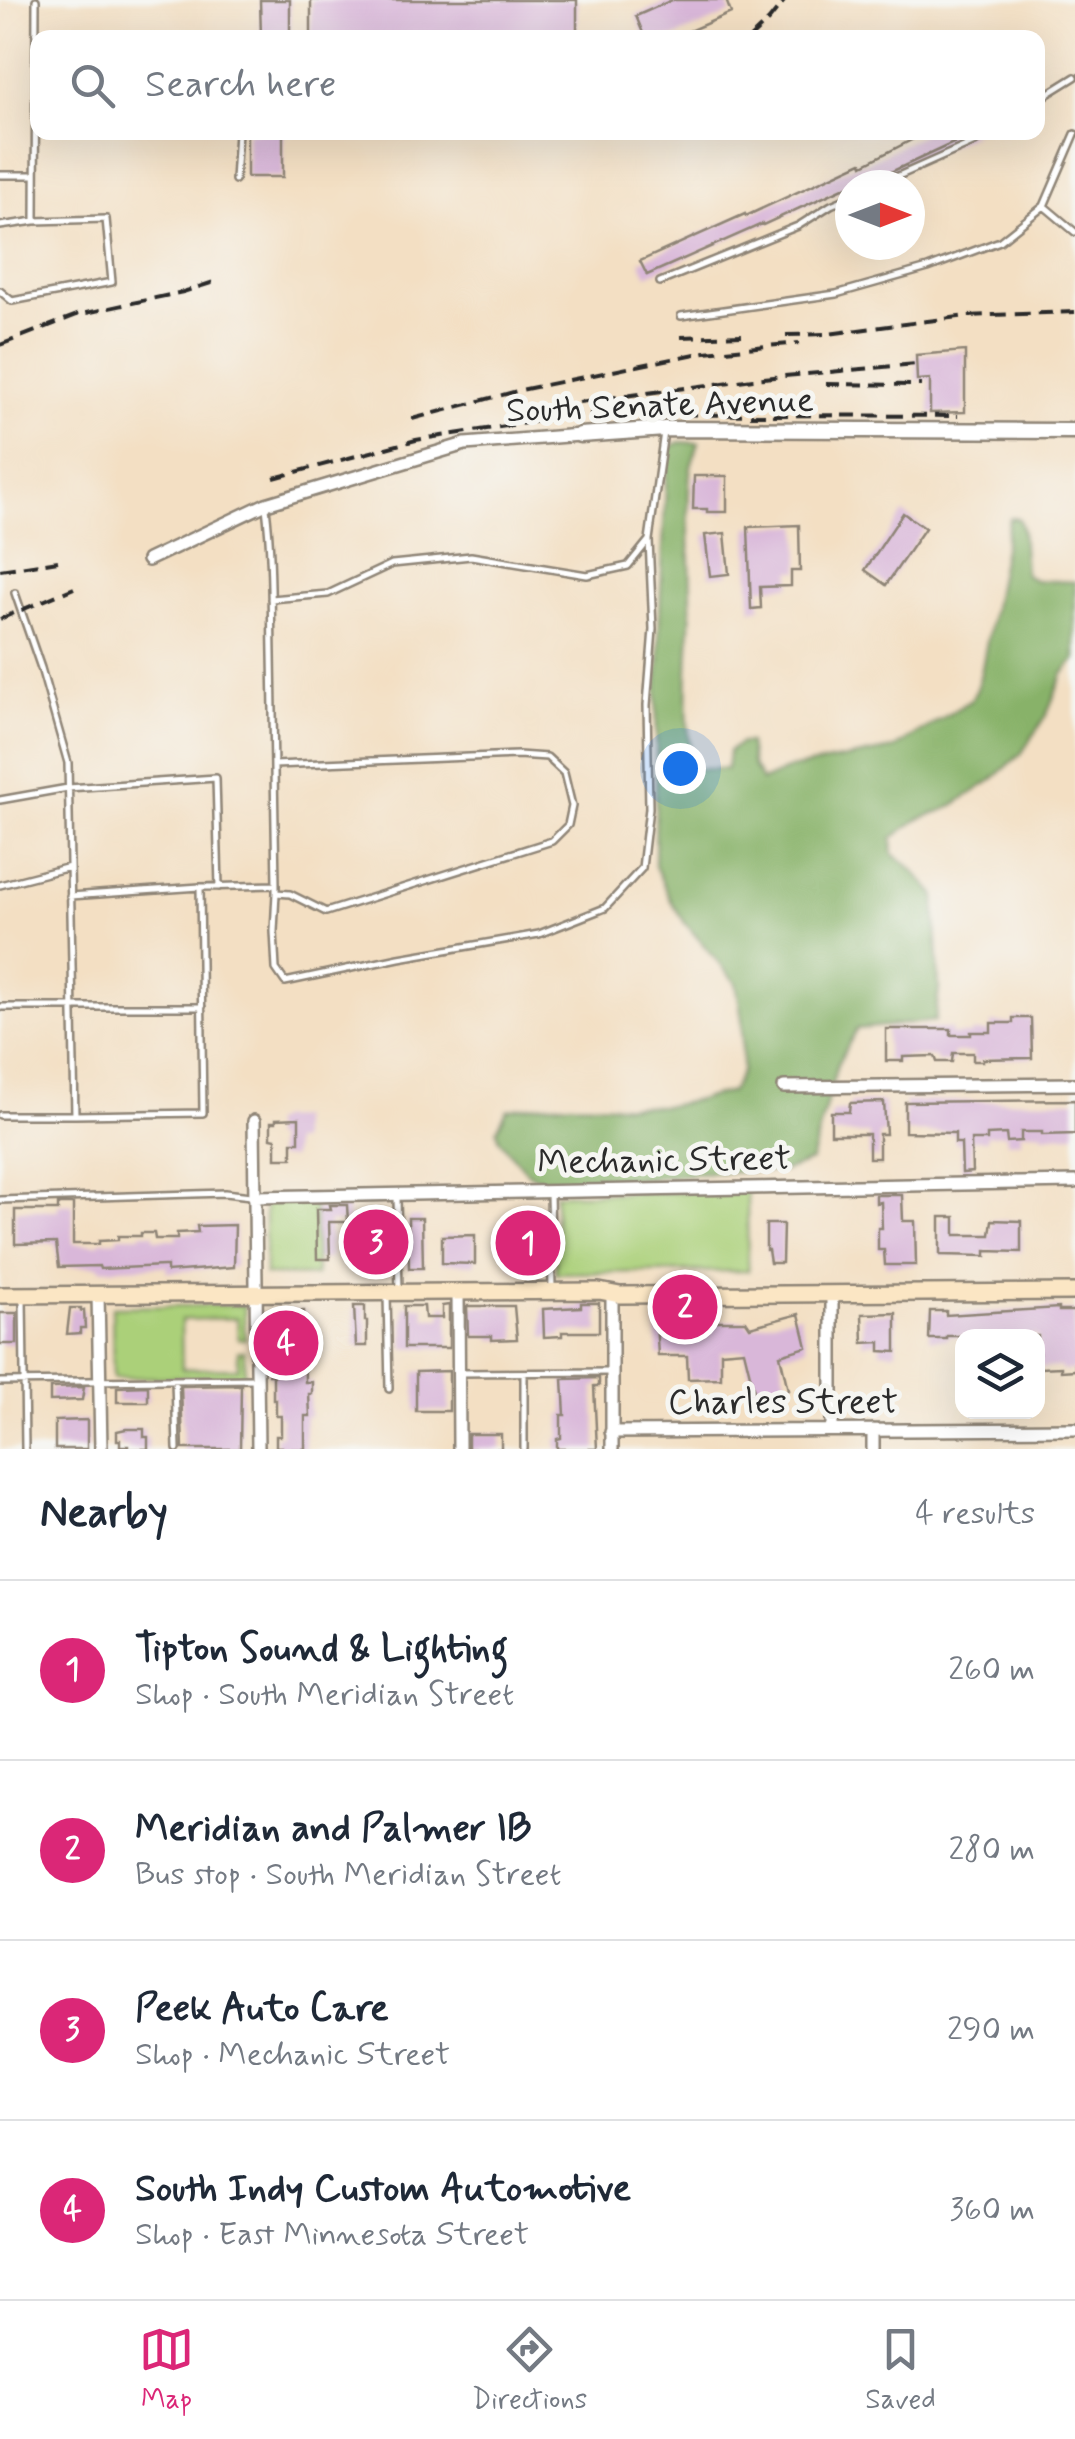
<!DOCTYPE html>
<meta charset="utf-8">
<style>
:root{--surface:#fff;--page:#f2f2f3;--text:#1f2937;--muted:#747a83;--line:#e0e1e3;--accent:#db2777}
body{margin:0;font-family:Mynerve,sans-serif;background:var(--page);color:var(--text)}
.controls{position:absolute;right:30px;bottom:30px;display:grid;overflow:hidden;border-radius:20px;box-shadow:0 10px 40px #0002}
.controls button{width:90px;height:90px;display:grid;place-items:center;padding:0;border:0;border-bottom:2px solid var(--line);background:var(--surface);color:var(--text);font:50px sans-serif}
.compass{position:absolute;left:835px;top:170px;width:90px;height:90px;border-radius:50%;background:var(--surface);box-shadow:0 10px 40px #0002;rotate:90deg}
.you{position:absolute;left:680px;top:768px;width:35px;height:35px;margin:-25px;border:8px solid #fff;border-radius:50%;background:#1a73e8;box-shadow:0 0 0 15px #1a73e833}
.badge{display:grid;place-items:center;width:65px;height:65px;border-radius:50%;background:var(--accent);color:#fff;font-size:32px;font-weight:700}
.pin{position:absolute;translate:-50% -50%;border:5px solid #fff;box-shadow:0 2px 10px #0006}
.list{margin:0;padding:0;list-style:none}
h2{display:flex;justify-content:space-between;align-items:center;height:130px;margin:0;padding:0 40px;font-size:42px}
h2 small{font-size:32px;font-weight:400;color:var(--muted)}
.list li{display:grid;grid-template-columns:65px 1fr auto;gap:30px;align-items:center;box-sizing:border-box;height:180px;padding:0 40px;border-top:2px solid var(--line)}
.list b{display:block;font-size:38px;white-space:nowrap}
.list p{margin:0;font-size:32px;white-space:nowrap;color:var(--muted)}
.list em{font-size:32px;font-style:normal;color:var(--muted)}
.icon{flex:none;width:55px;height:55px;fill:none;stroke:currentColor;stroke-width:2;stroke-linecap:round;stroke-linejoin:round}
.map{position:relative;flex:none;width:1075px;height:1449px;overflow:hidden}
.search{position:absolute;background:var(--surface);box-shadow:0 10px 40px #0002;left:30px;right:30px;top:30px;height:110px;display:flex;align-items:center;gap:25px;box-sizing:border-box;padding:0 35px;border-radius:20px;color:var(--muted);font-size:38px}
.sheet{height:850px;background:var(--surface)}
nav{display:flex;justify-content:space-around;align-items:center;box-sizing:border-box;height:140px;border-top:2px solid var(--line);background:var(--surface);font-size:28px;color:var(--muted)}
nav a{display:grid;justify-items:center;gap:5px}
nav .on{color:var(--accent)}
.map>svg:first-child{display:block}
.green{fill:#abd079;stroke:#6b7e52;stroke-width:2.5}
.forest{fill:#88b269;stroke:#5a6e4a;stroke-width:2.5}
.building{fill:#d9b7d9}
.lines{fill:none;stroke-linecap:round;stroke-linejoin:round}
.service-casing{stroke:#8f8577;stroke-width:10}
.minor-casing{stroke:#8f8577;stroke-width:16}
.tertiary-casing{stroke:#8f8577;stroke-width:19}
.secondary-casing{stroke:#8f8577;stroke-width:20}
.service{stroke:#fff;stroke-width:5}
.minor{stroke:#fff;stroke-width:11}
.tertiary{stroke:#fff;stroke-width:14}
.secondary{stroke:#fbe6c4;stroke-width:15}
.rail{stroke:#2b2b2b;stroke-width:4;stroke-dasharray:15 8;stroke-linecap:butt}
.labels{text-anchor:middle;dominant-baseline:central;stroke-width:10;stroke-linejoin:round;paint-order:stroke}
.street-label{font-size:35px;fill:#2b2b2b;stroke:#f6f6f2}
</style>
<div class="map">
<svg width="1075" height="1449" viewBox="0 0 1075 1449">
<rect width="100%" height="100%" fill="#f6f6f2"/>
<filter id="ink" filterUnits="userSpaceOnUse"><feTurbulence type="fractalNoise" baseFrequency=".01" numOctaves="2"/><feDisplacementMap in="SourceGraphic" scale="20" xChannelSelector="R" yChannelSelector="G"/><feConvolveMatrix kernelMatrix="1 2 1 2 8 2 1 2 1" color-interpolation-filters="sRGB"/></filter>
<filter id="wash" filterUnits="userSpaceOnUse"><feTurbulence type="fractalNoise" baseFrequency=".0048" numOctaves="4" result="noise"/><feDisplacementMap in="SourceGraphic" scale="40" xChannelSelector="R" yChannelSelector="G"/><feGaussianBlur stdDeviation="2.25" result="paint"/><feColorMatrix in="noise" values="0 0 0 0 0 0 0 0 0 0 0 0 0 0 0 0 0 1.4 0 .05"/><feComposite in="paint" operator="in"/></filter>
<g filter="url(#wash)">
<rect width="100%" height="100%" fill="#f3dfc3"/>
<!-- green -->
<path class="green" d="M747,1191l1,80 -192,2 -1,-79z
M265,1199l49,4 2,73 -51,-1z
M244,1305l1,34h-7l-1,-21 -56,2 1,49 56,-1v-17h6l1,25 -132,2 -1,-71z"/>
<!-- forest -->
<path class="forest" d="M681,442l18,1c-3,10 -8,20 -9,30 -4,42 1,83 1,125 0,43 -11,135 5,171h31l2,-18 12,-8h8l3,21 10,17 27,-12 104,-20 78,-49 6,-11 5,-21 27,-148 2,-2 8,1 3,10 3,46 10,5 40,2v78l-12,14 -17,42 -25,38 -29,26 -43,28 -32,12 -25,18 1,16 16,12 26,28 4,95 -4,32 -78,8 -20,36 -26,96 -27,10 -83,2 -95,9 -60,1 -19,-11 -27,-31 -3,-11 10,-20c54,-13 101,-3 155,-4 22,-1 47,-10 69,-14l11,-21v-51l-6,-37 -51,-60 -15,-24 -15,-33 2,-181 3,-27 -1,-27 8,-171 4,-14z"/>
<g id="blocks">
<!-- building -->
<path class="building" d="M260,0h30v38h-29z
M311,0h266v30l-57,1 -1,7h-208z
M672,0h54l5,13 -58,25h-28l-9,-22z
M247,132h36v45h-36z
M927,132h50l-97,45 -2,-5 -115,53 -1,-1 -115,51 -7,-14 105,-47 1,2 116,-54 1,3z
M965,351v61l-35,1v-34l-13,1 -1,-25z
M694,476h33v36h-20v-3h-14z
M903,513l22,15 -39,57 -21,-15z
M799,525l1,46h-9v15l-31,1 1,21 -10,1 -3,-82z
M725,533l4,41 -19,2 -5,-41z
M1013,1018h18l1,40 -49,1v2h-10v-8h-20l-1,9h-15l-2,-6 -32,1v4h-17v-32h65v6h20v-3h20v-9h22z
M1075,1100v34l-33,1v-3h-21v9l-14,1 -1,-8 -19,1v5h-16l1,32 -10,1 -1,-30h-6v-10l-50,-1v-30z
M884,1102l2,32h-7v24h-10v-24h-38v-22h18l1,-9z
M299,1118v24h-7v16h-16v-19l-5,-1v-16h5v-3z
M876,1195h26l1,26h12l1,44h-31l-1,-15h-6v-22h4l-1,-26 -5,1z
M58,1204h15v40h26v-3l19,-1v-4h23v-3h13l1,6h22v-6l21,-1 -1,-6 38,-1 -1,42 -67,5v-6h-3l-64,3 -1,-3 -40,1 -3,-24 -41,1v-34h43z
M330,1205h17l1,17h-19l1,37h-13l-1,-50h15z
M385,1216l1,47 -18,1 -1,-47z
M940,1217h15v18h35l2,-15 29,1v31l-35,-1v5l-46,-1z
M408,1218h14l1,50h-14z
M544,1218l1,48 -34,1 -1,-48z
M766,1224h17l-1,39h-12l-2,-13h-2z
M475,1235v29l-33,-1v-27z
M581,1303h18v29h-37v4l-18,1 -1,-28 38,-2z
M449,1305v43h-45v-42h20l1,12h17v-12z
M354,1306h11v15h2v25h-11z
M467,1306h47l3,33 -25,1v-4h-24z
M70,1308h11v3l3,-1 1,18h-5v5l-13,1z
M1059,1308v3h15l1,59 -14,1v-4l-21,1 -2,-32h-91v3h-18l1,-28h16v4z
M304,1311l1,71h7v12h-3l1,22h-5v33h-23v-2h-6v-11h5v-20h-5v-16h-3v-25h-4l-1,-63z
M0,1313h17v31h-17z
M896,1313v39l-16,-1v-9l-17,1 -1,-29z
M799,1314l8,33 -27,8 8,35 -32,9 -12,-49 -23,2v26l-33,1 -1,-23h-29l-2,-35h90l4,6z
M449,1371v40h-33v-39z
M599,1378v8h-5l3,63h-40v-10l4,-1v-23h4l-2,-36z
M241,1385l-1,64h-57l-2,-63z
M148,1386v16h-31v-15z
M84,1387l-2,13 -32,1v-13z
M87,1420v29h-32v-28z
M126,1429h18v8h4v12h-20v-3h-8v-6h-3v-9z
M468,1434h33v15h-33z"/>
</g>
</g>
<g filter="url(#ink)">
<use href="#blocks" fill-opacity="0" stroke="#8f8577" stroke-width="2.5"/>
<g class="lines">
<!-- service casing -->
<g class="service-casing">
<path id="service" d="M1038,100l37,-23
M0,175h35
M235,180l3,-48
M878,185l97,-43 14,-10
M1044,206l31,26
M0,226l35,-5 1,-221
M660,282l138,-56 33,-21 19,-8
M0,291l12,10 100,-19 -6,-63 -71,2
M681,316l155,-22 92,-26 72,-27 44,-35 31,-72
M266,507c6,49 5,98 6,147 1,77 3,154 4,231v8l14,1 36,18 226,-71 16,-16 4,-19 -8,-33 -17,-16 -29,-2 -244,10
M15,593l26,75 27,95 7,352 128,-2 -3,-226 76,-2
M271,599l57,-5 64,-30 79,-8 116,19 41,-9 21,-26 15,-108
M0,800l68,-12 148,-10 3,109
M0,885l70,-18
M276,893l-2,38 2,38 9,13 114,-24 140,-24 66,-26 37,-40 7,-60 -2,-103 6,-76 -4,-89
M70,896l130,-9
M0,1007h202
M0,1115h75
M550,1194l2,94
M397,1197l2,94
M0,1200l225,-7 26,3
M387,1295l2,94
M23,1298l2,151
M459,1373l152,-1
M524,1374v75
M175,1380l2,69
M0,1382l254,-3"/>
</g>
<!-- minor casing -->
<g class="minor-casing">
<path id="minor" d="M148,560l118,-56 199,-60 115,-9
M784,1087l291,-3
M254,1121l4,328
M254,1197l821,-15
M458,1292l1,157
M832,1293v137
M98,1294l3,155
M612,1294v155
M873,1430v19
M611,1432l464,-3"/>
</g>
<!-- tertiary casing -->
<g class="tertiary-casing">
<path id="tertiary" d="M580,435l85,-6 410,2"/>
</g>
<!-- secondary casing -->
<g class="secondary-casing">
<path id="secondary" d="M0,1295l599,-4 21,4 455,-3"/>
</g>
<!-- service -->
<use href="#service" class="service"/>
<!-- minor -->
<use href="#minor" class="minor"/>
<!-- tertiary -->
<use href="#tertiary" class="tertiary"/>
<!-- secondary -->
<use href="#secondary" class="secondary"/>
<!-- rail -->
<path class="rail" d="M750,38l19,-18 16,-20
M786,335l42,-1 138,-18 109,-4
M681,337l65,-2
M0,345l77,-30 106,-23 31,-10
M826,384l95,1
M579,402l174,-23 163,-15
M412,419l109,-29 184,-38 94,-9
M274,478l142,-38 167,-26 375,2
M0,570l58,-9
M0,619l74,-31"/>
</g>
</g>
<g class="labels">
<!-- street labels -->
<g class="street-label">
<text transform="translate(660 406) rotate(-2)">South Senate Avenue</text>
<text transform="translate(664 1161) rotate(-1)">Mechanic Street</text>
<text x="783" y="1403">Charles Street</text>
</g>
</g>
</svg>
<div class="controls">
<button><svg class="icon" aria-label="layers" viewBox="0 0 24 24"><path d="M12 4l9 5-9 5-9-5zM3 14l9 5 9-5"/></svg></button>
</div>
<svg class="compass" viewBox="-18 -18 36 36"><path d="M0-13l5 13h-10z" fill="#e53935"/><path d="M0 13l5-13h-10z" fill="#747a83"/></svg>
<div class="you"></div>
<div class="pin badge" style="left:528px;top:1243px">1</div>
<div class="pin badge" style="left:685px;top:1307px">2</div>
<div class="pin badge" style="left:376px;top:1242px">3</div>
<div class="pin badge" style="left:286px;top:1343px">4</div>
<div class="search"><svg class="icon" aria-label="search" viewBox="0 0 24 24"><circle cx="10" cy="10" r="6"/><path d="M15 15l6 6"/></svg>Search here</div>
</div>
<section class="sheet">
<h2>Nearby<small>4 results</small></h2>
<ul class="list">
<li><span class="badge">1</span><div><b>Tipton Sound &amp; Lighting</b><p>Shop · South Meridian Street</p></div><em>260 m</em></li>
<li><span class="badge">2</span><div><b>Meridian and Palmer IB</b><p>Bus stop · South Meridian Street</p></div><em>280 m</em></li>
<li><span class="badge">3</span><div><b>Peek Auto Care</b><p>Shop · Mechanic Street</p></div><em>290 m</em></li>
<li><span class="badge">4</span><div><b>South Indy Custom Automotive</b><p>Shop · East Minnesota Street</p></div><em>360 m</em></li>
</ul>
</section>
<nav>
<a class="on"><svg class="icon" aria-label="map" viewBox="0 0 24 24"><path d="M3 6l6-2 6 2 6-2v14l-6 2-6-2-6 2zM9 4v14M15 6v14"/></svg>Map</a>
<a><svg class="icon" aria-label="directions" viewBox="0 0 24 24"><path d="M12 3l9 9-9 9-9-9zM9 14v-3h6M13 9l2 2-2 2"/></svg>Directions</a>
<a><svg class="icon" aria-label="saved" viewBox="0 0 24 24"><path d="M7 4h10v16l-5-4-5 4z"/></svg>Saved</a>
</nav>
